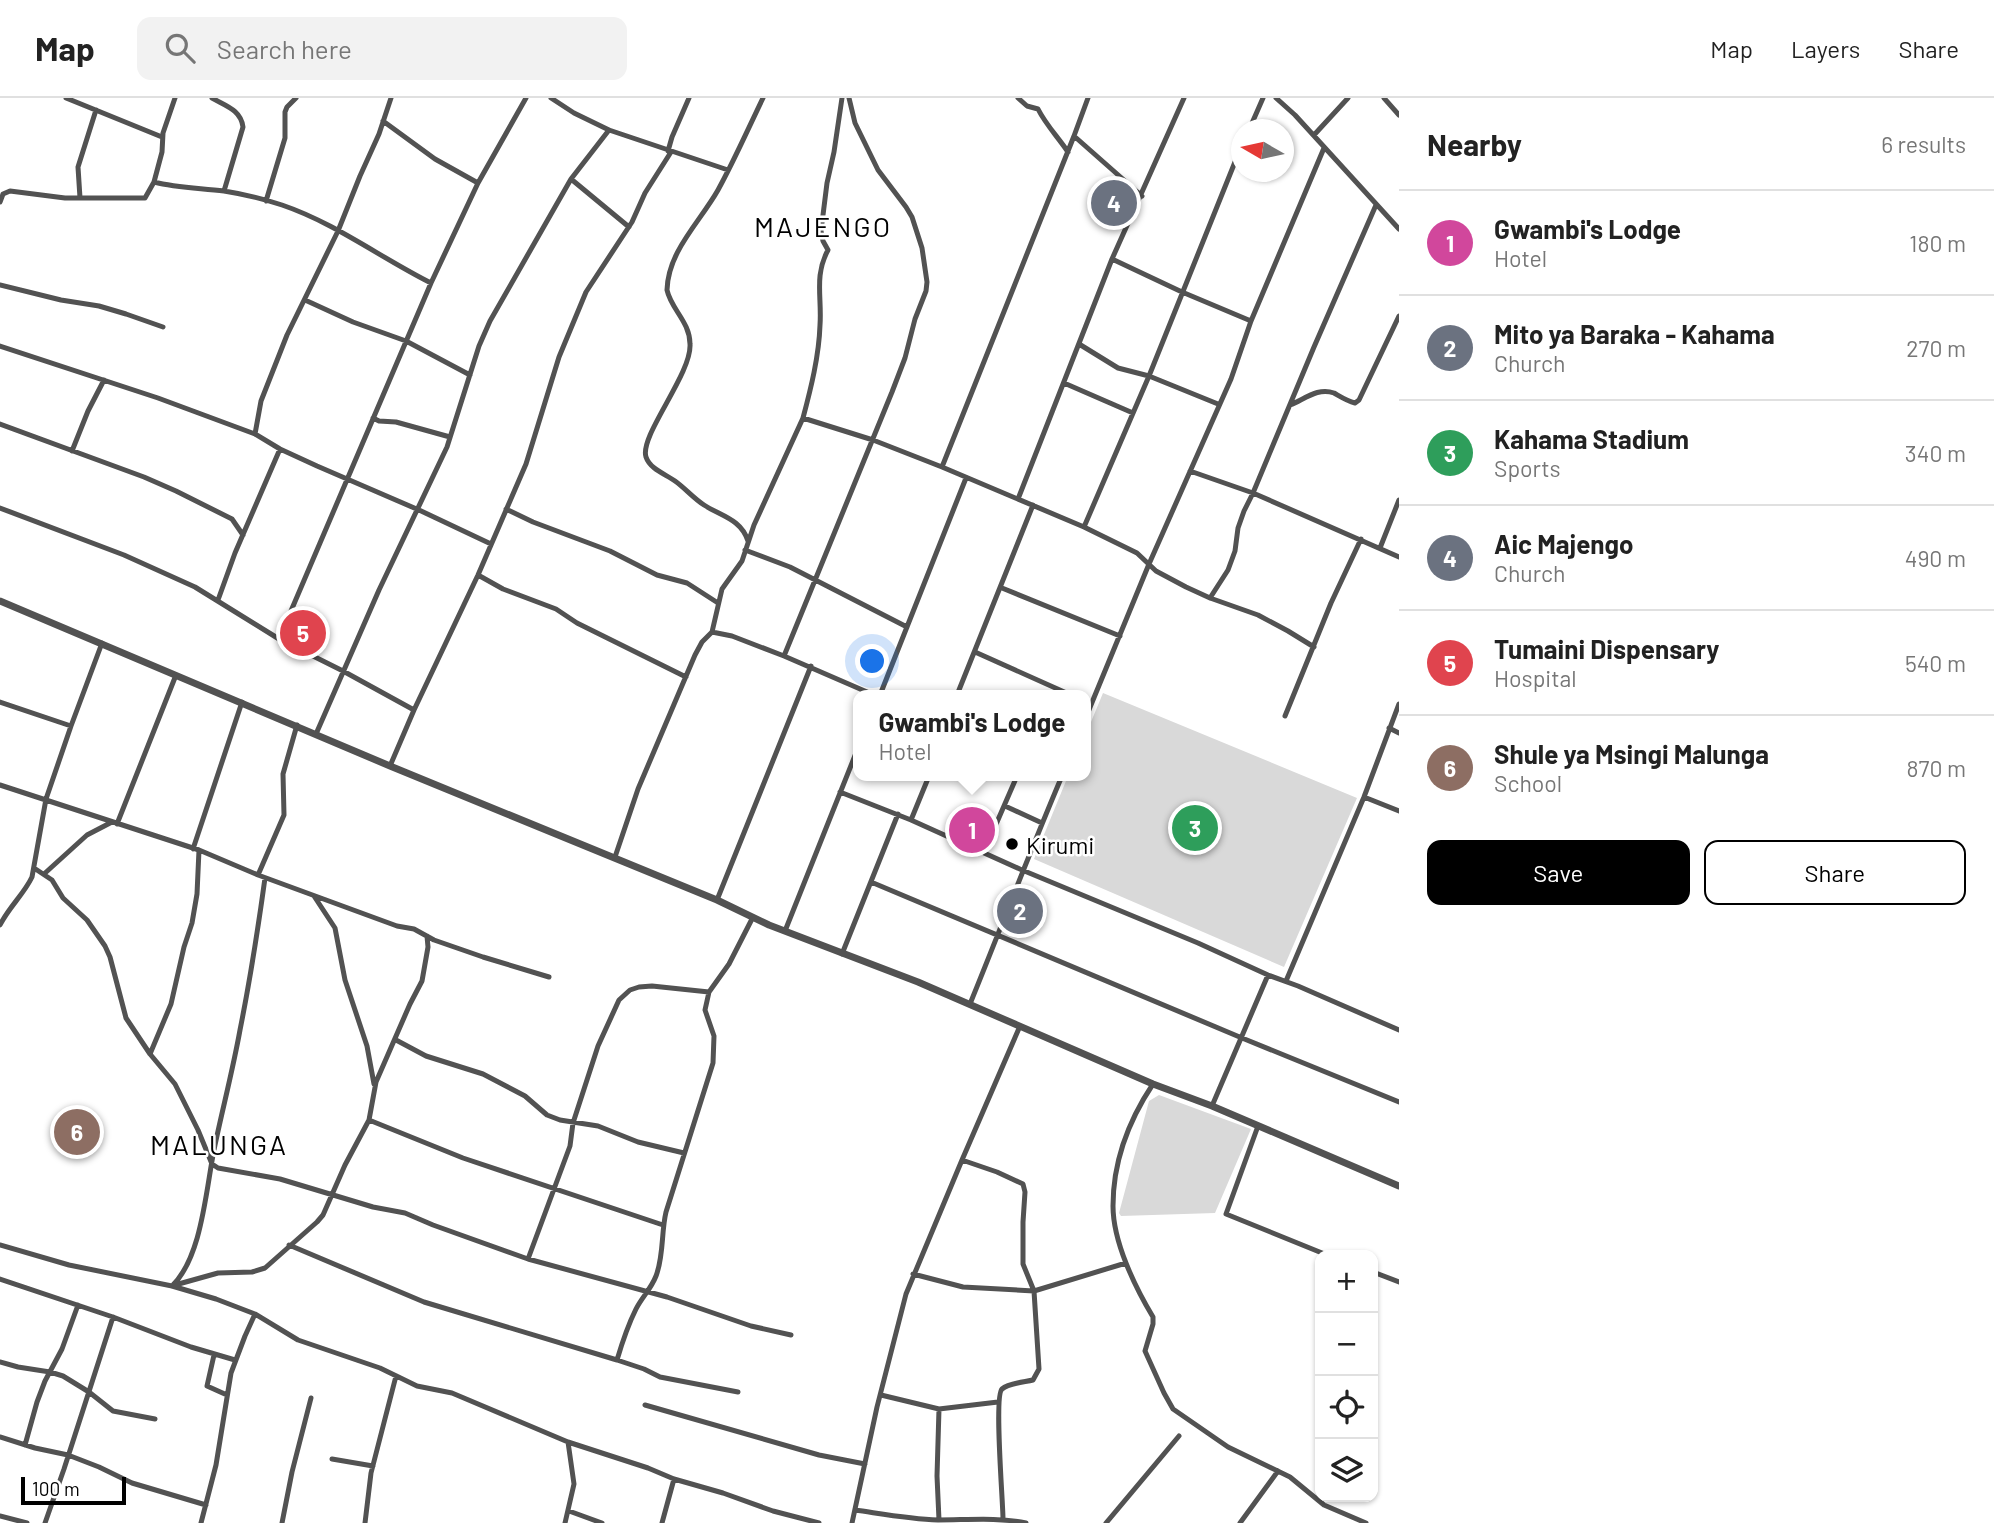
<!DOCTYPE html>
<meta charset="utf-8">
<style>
:root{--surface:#fff;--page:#f2f2f2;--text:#222;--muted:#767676;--line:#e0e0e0;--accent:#000}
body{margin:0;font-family:Barlow,sans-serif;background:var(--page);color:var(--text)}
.controls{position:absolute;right:21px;bottom:21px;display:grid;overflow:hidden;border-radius:14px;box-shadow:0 2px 5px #0004}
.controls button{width:63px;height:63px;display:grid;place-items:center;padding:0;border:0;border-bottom:2px solid var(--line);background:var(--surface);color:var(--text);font:35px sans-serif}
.compass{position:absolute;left:1231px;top:21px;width:63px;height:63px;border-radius:50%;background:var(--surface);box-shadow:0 2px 5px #0004;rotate:279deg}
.scale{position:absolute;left:21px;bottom:18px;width:105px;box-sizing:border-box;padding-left:7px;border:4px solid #000;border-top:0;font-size:19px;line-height:24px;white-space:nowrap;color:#000;-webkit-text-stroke:5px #fff;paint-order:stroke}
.you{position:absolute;left:873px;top:564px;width:24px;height:24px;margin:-18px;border:5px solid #fff;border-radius:50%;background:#1a73e8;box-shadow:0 0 0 10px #1a73e833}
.badge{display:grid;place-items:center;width:46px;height:46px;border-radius:50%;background:var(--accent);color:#fff;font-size:23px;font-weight:700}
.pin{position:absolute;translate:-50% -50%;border:4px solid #fff;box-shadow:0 2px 7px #0006}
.popup{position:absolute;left:853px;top:592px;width:238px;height:91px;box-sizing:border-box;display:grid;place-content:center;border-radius:14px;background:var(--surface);filter:drop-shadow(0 2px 5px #0005);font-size:23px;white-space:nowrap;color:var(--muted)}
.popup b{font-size:26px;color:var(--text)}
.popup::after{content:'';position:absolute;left:50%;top:100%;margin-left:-14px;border:14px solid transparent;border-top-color:var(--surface)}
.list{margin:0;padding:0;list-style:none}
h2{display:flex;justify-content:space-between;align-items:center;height:91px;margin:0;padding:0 28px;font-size:30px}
h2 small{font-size:23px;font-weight:400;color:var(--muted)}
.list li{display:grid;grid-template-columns:46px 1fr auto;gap:21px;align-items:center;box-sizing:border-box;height:105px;padding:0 28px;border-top:2px solid var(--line)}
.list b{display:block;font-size:26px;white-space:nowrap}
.list p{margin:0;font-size:23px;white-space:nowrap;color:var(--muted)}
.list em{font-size:23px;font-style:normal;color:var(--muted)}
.actions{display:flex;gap:14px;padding:21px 28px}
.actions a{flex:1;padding:16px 0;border:2px solid var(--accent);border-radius:14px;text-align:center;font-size:24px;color:var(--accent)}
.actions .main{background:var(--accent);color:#fff}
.icon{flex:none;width:38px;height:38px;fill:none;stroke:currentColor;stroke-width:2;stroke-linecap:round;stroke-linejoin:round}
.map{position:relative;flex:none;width:1399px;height:1425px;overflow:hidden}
header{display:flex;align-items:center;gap:42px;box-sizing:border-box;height:98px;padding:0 35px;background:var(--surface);border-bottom:2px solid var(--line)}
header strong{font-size:33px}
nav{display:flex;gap:38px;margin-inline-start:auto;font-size:24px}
.search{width:490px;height:63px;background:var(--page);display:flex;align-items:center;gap:18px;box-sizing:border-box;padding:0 24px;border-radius:14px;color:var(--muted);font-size:26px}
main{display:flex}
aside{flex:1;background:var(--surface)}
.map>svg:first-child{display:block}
.green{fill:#d9d9d9}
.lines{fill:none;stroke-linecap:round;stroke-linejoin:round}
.minor{stroke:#525252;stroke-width:5}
.tertiary{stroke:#525252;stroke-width:7}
.poi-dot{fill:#000;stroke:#fff;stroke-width:2.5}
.labels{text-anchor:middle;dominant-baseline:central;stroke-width:5;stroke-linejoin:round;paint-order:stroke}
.poi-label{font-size:24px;fill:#000;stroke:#fff;text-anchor:start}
.quarter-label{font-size:28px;letter-spacing:2px;fill:#000;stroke:#fff}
</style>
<header>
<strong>Map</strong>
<div class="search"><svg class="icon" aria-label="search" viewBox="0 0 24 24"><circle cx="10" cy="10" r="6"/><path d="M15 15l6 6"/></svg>Search here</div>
<nav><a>Map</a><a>Layers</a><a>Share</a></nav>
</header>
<main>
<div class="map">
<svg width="1399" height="1425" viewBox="0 0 1399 1425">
<rect width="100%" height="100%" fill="#fff"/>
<!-- green -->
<path class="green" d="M1103,595l254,105 -73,169 -250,-108 34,-83h18v-42z
M1159,997l92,34 -36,84 -94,3 -2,-3 30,-112z"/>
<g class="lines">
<!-- minor -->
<path class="minor" d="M66,0l96,39
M212,0c14,8 29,12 31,29l-19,64
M551,0l23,15 35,17 119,40
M1018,0l9,8 11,3c8,16 20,28 30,43
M1088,0l-14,38 68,60
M1276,0l19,17 104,114
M1384,0l15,17
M383,23l52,38 43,24
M1249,32l14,-32
M1314,37l34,-37
M668,53l4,-14 17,-39
M571,81l58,48
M154,84c23,6 46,6 70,9 19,3 40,8 58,14 53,18 99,53 149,78
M80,100l-2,-31 18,-57
M266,103l19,-63v-26l2,-5 9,-9
M0,104l3,-8 7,-3 55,7h80l9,-16 8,-30 1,-19 12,-35
M1112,161l70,33 69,29
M0,187l61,15 38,6 27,8 37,13
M305,202l48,22 53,19 64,34
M1079,246l39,24 31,8 69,28
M0,248l158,52 97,36 25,15 37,17 102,44 72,34
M1064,285l69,30
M1290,307c15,-6 28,-18 44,-12 7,4 13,8 21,10l4,-3 40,-84
M373,320l6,3 17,1 54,15
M803,320c8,-30 16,-62 17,-93 2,-28 -6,-49 8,-75l-5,-9 -2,-10 6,-48 7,-31 8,-54
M0,326l144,53 32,14 56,28 11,16
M255,336l6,-33 26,-66 51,-104 22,-55 19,-42 12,-36
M72,353l16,-40 16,-31
M942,369l132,-331
M1190,373l63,22 146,64
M1018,401l94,-240 72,-161
M0,410l124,47 71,32 84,52 64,32 71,39
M506,411l27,13 77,29 47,24 30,8 31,20
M1084,429l65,-151 92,-229
M748,443c-7,-22 -27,-25 -44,-36 -11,-7 -19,-17 -29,-24 -10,-7 -25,-12 -29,-24 -7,-21 46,-83 44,-113 0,-22 -19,-35 -23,-54 1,-39 33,-68 51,-100 16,-29 30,-61 45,-92
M1380,450l19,-48
M745,452l45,17 117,60
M478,477l25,14 53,20 21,14 109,54
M1002,490l118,48
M1210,500l18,-28 7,-19 3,-23 6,-17 9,-18 61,-146 62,-142
M218,502l17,-47 45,-104
M712,534l10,-43 20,-28 12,-36 49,-107 70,22 69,27 142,60 53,26 19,18 30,16 24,11 48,17 30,16 26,16
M279,541l152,-356 47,-100 48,-85
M975,554l96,43
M784,558l108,-264 13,-34 10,-39 11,-28 1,-9 -5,-34 -10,-31 -6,-10 -28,-37 -23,-47 -6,-25
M880,597l86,-217
M957,597l76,-190
M0,604l71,24
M1285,618l46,-113 30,-64
M1086,619l63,-153 82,-185 20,-58 73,-173
M1389,630l10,5
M316,636l63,-144 68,-143 32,-101 11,-25 81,-142 38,-49
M390,668l24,-56 64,-135 48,-111 33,-107 27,-65 46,-70 13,-29 26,-41
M0,687l199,65 59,25 139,51 17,3 20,11 49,17 66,20
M840,694l71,28 111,50 176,73 70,32 30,11 101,44
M1364,699l35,14
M1005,708l37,17
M911,722l18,-44
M117,726l59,-149
M193,751l49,-147
M984,754l33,-76
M615,759l23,-68 57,-134 7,-13 10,-10 20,4 52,20 90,39
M34,770l18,12 11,18 24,22 18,26 5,11 16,61 24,36 25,30 23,46 14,34 6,4 62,11 93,28 32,6 28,12 95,34 139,38 84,29 40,9
M44,776l43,-39 25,-13
M258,777l26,-60 -1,-41 14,-49
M871,784l371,156 157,64
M314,798l21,32 10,52 22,66 7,38
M717,802l94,-234
M0,827c9,-18 24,-31 32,-48l14,-78 25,-73 31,-83
M785,833l73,-183
M842,856l56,-140
M1286,883l78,-184 35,-93
M970,906c31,-76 60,-153 92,-228
M396,942l30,16 57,18 42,22 22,19 13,5 38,6 40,16 46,11
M150,956l21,-50 13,-57 8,-24 5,-29 2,-44
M1153,986c-24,36 -40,78 -40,122 0,36 22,81 40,111v7l-8,27 19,42 9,16 55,38 62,30 34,28 42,18
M1212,1008l56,-131
M369,1022l94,38 200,67
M1258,1028l-32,88 101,41
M962,1062l35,12 26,12 2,8 -2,30v42l11,27 5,78 -6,11c-8,2 -24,3 -31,9 -8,7 1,112 1,130
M0,1147l69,20 103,21 44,13 39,15 43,26 82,28 37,18 35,7 116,49 80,26 26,11 49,14 50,18 46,12
M289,1147l135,57 193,58 27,9 16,8 78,15
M528,1161l42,-113 3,-23 25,-77 21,-46 11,-10 9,-3 13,-1 57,6
M1373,1174l26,10
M913,1176l50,13 71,4 92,-28
M0,1181l113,38 78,30 44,13
M175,1187l43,-12 34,-1 13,-4 52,-46 6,-7 22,-50 24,-45 7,-38 34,-78 12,-23 6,-34 -1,-11
M172,1188c31,-30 34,-100 43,-141 8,-38 18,-76 25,-115 10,-50 18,-101 25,-152
M214,1257l-7,31 20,9
M617,1262c5,-17 11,-35 19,-51 6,-12 15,-20 20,-33 8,-21 5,-43 10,-64l47,-149 1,-27 -9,-26 4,-18 20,-28 24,-47
M0,1264l18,5 32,5 13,4 26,16 24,19 42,8
M881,1297l58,14
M645,1307l174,50 46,9
M0,1339l35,11 33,7 31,12 33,16 74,22
M25,1347l12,-43 8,-21 17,-32 16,-44
M332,1361l41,7
M855,1412c28,4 55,9 83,10 30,0 59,-3 88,3
M569,1413l33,12
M0,1418l27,7
M939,1422l-2,-44 2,-67 59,-7
M45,1425l19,-54 49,-152
M201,1425l15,-58 15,-92 14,-37 10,-22
M282,1425l10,-51 19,-74
M365,1425l6,-50 25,-97
M565,1425l9,-39 -6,-42
M662,1425l12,-44
M852,1425l25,-116 29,-113 56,-134 58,-134
M1106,1425l73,-87
M1240,1425l38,-52"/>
<!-- tertiary -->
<path class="tertiary" d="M0,503l390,165 327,134 52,25 149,57 235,102 59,22 187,80"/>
</g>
<!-- markers -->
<circle class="poi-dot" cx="1012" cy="746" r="7"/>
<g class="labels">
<!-- poi labels -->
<g class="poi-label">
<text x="1026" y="746">Kirumi</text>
</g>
<!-- quarter labels -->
<g class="quarter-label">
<text x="823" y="128">MAJENGO</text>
<text x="219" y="1046">MALUNGA</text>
</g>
</g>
</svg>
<div class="controls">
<button>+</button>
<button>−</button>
<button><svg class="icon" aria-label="locate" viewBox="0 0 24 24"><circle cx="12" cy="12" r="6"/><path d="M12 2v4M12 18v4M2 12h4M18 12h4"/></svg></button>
<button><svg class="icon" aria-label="layers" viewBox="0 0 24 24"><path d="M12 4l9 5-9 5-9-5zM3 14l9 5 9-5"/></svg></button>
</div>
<svg class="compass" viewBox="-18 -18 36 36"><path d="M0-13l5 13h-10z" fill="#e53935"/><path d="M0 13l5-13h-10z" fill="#767676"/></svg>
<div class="scale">100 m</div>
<div class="you"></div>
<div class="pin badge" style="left:972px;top:732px;background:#d1479c">1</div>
<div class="popup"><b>Gwambi's Lodge</b>Hotel</div>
<div class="pin badge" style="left:1020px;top:813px;background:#6b7280">2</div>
<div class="pin badge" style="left:1195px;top:730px;background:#2e9e5b">3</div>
<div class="pin badge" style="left:1114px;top:105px;background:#6b7280">4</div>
<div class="pin badge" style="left:303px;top:535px;background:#e0444e">5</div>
<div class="pin badge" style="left:77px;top:1034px;background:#8d6e63">6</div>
</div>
<aside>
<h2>Nearby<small>6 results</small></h2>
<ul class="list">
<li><span class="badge" style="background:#d1479c">1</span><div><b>Gwambi's Lodge</b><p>Hotel</p></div><em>180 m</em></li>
<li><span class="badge" style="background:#6b7280">2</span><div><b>Mito ya Baraka - Kahama</b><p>Church</p></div><em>270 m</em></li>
<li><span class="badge" style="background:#2e9e5b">3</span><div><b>Kahama Stadium</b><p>Sports</p></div><em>340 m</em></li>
<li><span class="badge" style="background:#6b7280">4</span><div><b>Aic Majengo</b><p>Church</p></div><em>490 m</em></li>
<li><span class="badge" style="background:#e0444e">5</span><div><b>Tumaini Dispensary</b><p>Hospital</p></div><em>540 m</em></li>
<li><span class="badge" style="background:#8d6e63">6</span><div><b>Shule ya Msingi Malunga</b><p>School</p></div><em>870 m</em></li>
</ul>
<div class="actions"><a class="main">Save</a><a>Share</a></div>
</aside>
</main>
